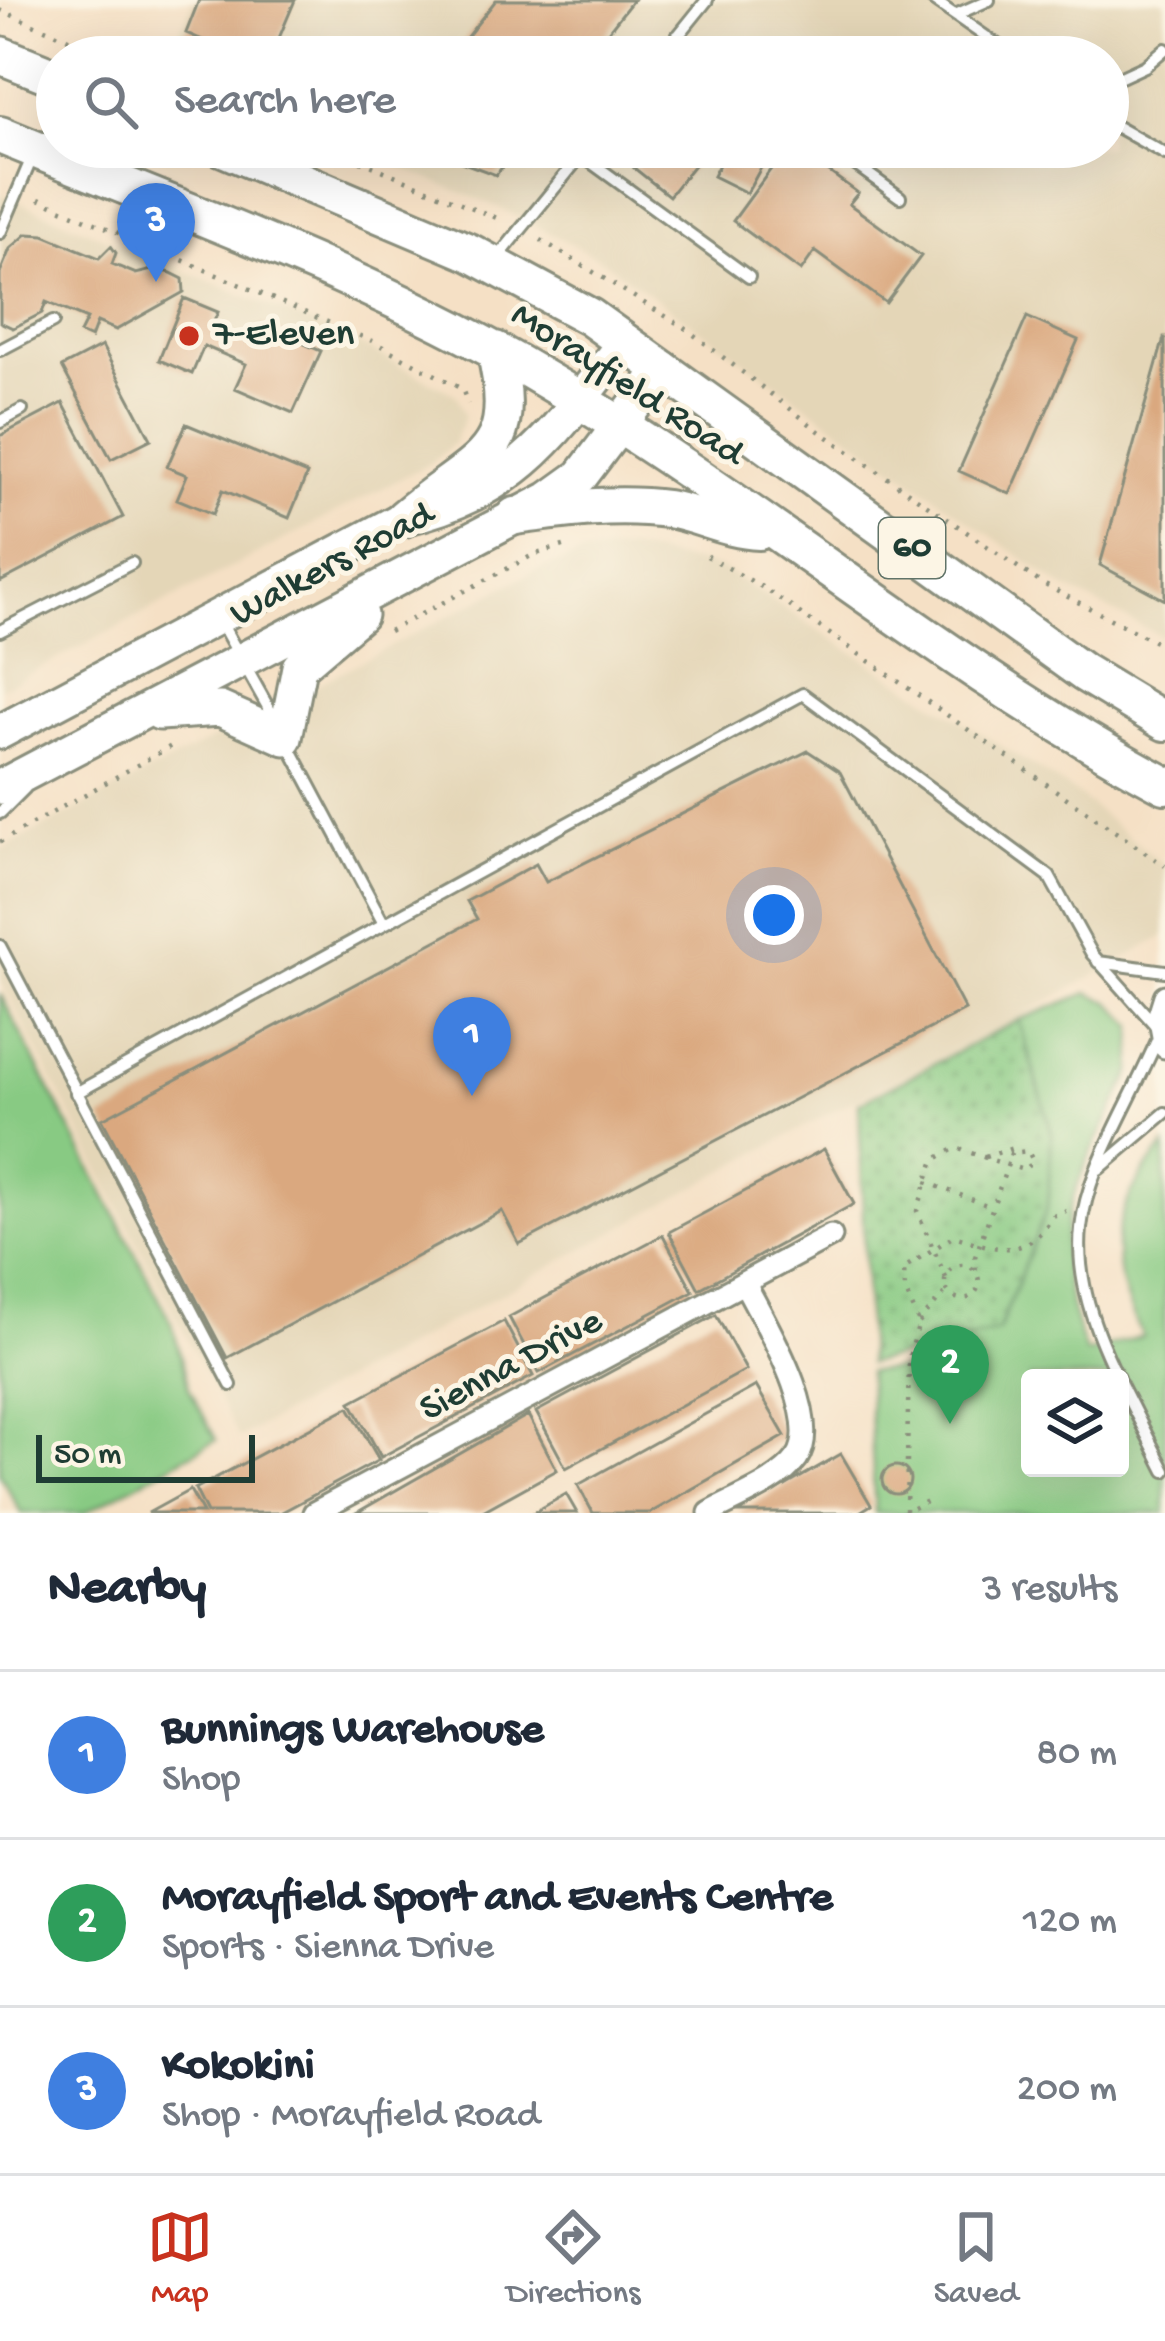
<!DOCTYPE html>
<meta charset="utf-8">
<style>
:root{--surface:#fff;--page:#f6f6f7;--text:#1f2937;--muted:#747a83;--line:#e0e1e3;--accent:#c8321e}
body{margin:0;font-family:"Gochi Hand",sans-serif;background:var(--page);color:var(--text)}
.controls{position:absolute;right:36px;bottom:36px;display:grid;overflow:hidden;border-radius:12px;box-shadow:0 12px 48px #0002}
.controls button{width:108px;height:108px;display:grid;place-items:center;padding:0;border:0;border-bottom:3px solid var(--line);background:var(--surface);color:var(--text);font:60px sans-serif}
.scale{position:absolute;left:36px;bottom:30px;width:219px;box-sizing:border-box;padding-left:12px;border:6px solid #1f3d34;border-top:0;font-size:33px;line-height:42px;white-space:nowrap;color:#1f3d34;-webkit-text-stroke:9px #fcf5e5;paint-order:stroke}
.you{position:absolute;left:774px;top:915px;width:42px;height:42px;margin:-30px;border:9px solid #fff;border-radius:50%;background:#1a73e8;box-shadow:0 0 0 18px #1a73e833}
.badge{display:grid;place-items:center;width:78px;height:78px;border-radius:50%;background:var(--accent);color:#fff;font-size:39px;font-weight:700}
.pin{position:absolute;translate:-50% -99px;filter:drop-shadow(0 3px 6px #0008)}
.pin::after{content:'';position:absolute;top:63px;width:42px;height:36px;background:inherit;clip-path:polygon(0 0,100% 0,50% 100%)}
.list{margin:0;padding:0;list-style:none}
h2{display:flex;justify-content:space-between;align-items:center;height:156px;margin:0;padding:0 48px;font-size:51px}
h2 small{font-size:39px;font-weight:400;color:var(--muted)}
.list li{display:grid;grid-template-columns:78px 1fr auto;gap:36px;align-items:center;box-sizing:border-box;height:168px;padding:0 48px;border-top:3px solid var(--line)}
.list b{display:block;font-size:45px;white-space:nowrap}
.list p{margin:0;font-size:39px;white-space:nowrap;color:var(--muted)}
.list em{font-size:39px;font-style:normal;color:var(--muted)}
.icon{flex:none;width:66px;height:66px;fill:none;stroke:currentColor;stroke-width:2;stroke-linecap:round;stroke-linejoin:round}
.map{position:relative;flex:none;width:1165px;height:1513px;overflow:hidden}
.search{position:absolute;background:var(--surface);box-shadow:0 12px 48px #0002;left:36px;right:36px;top:36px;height:132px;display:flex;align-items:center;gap:30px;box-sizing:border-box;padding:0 42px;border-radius:66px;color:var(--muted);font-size:45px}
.sheet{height:660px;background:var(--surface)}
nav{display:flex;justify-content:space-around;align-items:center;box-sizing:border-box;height:168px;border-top:3px solid var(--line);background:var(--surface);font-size:33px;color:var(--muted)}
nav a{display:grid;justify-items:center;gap:6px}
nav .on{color:var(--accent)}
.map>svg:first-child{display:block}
.built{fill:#e4d6b7}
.grass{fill:#88ca83;stroke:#54845c;stroke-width:3;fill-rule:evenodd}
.park{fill:url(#park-dots);stroke:#54845c;stroke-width:3}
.building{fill:#daa87f}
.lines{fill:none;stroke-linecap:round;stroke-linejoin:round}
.lane-casing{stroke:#8a8e7c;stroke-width:16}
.street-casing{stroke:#8a8e7c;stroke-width:27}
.secondary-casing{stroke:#8a8e7c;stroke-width:39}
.primary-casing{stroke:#8a8e7c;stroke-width:42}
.path{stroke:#8a8e7c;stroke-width:4.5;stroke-dasharray:3 9;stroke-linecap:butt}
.lane{stroke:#fff;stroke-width:10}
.street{stroke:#fff;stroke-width:21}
.secondary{stroke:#fff;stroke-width:33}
.primary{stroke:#fff;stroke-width:36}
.poi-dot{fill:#c8321e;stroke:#fcf5e5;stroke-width:4.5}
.labels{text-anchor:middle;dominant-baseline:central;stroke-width:10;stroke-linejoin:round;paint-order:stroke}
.shield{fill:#fcf5e5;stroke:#617469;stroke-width:3}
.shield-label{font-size:36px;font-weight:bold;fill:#1f3d34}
.poi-label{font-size:39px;fill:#1f3d34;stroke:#fcf5e5;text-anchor:start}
.street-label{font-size:39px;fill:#1f3d34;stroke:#fcf5e5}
</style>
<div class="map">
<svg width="1165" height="1513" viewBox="0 0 1165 1513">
<defs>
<pattern id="park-dots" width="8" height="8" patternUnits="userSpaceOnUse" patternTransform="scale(3)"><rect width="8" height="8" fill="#88ca83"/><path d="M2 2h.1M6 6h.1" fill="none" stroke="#6fa56c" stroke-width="1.8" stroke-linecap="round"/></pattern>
</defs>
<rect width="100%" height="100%" fill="#fcf5e5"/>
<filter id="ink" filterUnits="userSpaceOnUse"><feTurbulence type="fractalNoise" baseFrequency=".00833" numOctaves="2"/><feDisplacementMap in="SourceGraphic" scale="24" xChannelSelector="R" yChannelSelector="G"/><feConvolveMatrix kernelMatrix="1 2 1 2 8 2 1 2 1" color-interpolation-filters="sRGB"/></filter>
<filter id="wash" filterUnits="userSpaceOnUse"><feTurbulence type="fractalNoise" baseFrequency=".004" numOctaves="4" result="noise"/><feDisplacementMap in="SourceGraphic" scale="48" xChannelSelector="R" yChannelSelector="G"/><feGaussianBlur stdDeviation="2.7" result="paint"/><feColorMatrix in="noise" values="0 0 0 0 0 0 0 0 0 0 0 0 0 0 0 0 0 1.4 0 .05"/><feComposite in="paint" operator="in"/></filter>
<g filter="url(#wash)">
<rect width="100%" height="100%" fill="#f5e0c5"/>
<!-- built -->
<path class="built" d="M193,0h972v638l-102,-51 -464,-329 -99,-50 -149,-61h757v-90h-939z
M0,194l353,147 103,54 9,21 -12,28 -19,17 -434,228z
M630,549l89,18 355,225 91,74v70l-153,85 -168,84 -605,333 -239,-458v-130l535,-279 48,-17z"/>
<!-- grass -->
<path class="grass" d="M1088,993l22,9 24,24 -2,45c-53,110 -95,153 -46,282l57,-17c-40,-76 -35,-126 22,-190v367h-290l-7,-141 60,-5 5,-20 66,-16 48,-123 5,-74 -33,-114zM1030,1378h90v90h-90z
M0,994l172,330 17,64 27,52 -132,73h-63l-21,-39z"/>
<!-- park -->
<path class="park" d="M1019,1020l33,114 -5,74 -49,123 -130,33 -9,-261z"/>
<g id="blocks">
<!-- building -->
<path class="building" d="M199,0h96l-24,57 -69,-4 5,-11 -21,-9z
M496,0h137l-45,57h-137z
M421,147h97l-22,28z
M620,147h27l-11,13z
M650,147h21l23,18 -25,31 -35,-28z
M728,147h29l12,6 -22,40 -34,-17z
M787,147h8l63,46 -9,11 72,52 -35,47 -71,-52 -14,20 -68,-50z
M27,234l17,1 55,23 12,-12 5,7 -4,11 24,10 20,-5 15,4 12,6 1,13 -68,38 -19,-8 -6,16 -11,-5 7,-14 -41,-17 -4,11 -29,15 -13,-6v-49l10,-24z
M184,298l34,14 -6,14 41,18 8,-19 60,26 -28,62 -58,-25 11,-24 -42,-18 -12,28 -33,-14z
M1027,317l51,23 -68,154 -51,-23z
M1164,338h1v262l-65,-35z
M102,346l49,93 -40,20 -49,-92z
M63,403l60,114 -123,65v-146z
M186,424l121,50 -18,44 -66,-28 -10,24 -36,-15 10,-24 -20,-8z
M808,751l32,21 125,238 -446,234 -17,-33 -275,147 -125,-239 375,-200 -10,-18 69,-37 10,18z
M824,1149l30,55 -155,85 -30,-57z
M663,1235l30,56 -154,82 -30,-56z
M716,1315l30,55 -180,98 -30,-56z
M504,1321l29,55 -152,81 -30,-55z
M756,1386l29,50 -135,77h-57l-15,-28z
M349,1407l30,53 -99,53h-73l-12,-24z
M528,1415l29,55 -78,43h-123z
M841,1454l30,51 -13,8h-120z
M882 1480a14 14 0 1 1 28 0a14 14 0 1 1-28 0Z
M190,1490l13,23h-55z
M566,1494l11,19h-44z"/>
</g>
</g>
<g filter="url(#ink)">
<use href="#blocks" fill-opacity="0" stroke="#8a8e7c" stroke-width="3"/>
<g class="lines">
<!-- lane casing -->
<g class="lane-casing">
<path id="lane" d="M933,0l82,57
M955,15l34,-15
M677,36l29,21
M661,57l46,-57
M1108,83l37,-17 20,-17
M1108,122l57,32
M831,147l69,50
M581,155l168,122
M0,233l34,-80
M495,261l93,-114
M0,350l53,-28
M0,422l22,-12
M220,621l58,104
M0,631l132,-68
M287,742l97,182
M0,813l25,-25
M0,946l231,439
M1098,962l67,9
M76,1093l727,-399 246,182 43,78 65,73
M1099,1169l66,-56
M1118,1378c-77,-157 -23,-198 41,-342
M1120,1382l45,89"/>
</g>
<!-- street casing -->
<g class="street-casing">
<path id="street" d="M1165,996l-6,19 6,32
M314,1513l517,-277
M710,1513c26,-15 69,-30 87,-55 27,-39 -33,-137 -52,-174"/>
</g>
<!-- secondary casing -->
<g class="secondary-casing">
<path id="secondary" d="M160,713l60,-4 65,29 14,-71 61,-52
M0,732l404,-214c117,-28 152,-87 221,-177
M0,787l549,-288 32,-23 82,-108"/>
</g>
<!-- primary casing -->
<g class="primary-casing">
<path id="primary" d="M0,55l57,23
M0,135c184,76 377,144 548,246 212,125 399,288 617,404
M221,147l250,106 119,64 494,356 81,49
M515,516c51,-7 101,-14 152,-7 33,5 59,21 92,22
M404,518c73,-62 118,-59 91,-168"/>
</g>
<!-- path -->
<path class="path" d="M0,10l111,47
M327,147l177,74
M39,199l333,142 90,48 6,15
M541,240l144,88 134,103 222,152 124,64
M707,556l55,31 403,279
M389,631l144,-76 34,-10
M0,842l173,-97
M985,1157l28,-9
M926,1182l66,25
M945 1282a17 17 0 1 1 34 0a17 17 0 1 1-34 0Z
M946,1278l-29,-67 17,-51 22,-12 6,2c21,7 41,14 62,20l9,-9 -5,-10 -17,2 -3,11 -33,93 1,16
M919,1323l27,-32
M906,1511l3,-154 10,-34 -14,-34 -1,-21 50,-32c43,14 72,25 99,-20l13,-5
M902,1513l28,-13"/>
<!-- lane -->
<use href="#lane" class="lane"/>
<!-- street -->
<use href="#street" class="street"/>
<!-- secondary -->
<use href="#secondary" class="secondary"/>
<!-- primary -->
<use href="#primary" class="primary"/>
</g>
</g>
<!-- markers -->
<circle class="poi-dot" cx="189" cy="336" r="12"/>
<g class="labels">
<!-- shield labels -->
<rect class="shield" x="879" y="518" width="66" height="60" rx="9"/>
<g class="shield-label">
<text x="912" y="548">60</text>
</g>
<!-- poi labels -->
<g class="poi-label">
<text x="213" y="336">7-Eleven</text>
</g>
<!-- street labels -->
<g class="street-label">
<text transform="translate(626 386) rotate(33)">Morayfield Road</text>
<text transform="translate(333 566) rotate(-28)">Walkers Road</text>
<text transform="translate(512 1367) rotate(-28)">Sienna Drive</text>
</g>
</g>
</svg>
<div class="controls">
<button><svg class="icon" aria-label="layers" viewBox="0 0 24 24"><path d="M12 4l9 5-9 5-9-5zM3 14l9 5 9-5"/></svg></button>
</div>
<div class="scale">50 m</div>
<div class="you"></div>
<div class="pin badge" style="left:472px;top:1096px;background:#3f7fe0">1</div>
<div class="pin badge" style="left:950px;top:1424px;background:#2e9e5b">2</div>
<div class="pin badge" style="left:156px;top:282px;background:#3f7fe0">3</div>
<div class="search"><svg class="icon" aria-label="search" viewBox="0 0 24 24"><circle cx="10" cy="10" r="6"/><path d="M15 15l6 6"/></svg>Search here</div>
</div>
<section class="sheet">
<h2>Nearby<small>3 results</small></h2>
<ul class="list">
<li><span class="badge" style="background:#3f7fe0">1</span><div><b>Bunnings Warehouse</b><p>Shop</p></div><em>80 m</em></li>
<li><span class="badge" style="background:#2e9e5b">2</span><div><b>Morayfield Sport and Events Centre</b><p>Sports · Sienna Drive</p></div><em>120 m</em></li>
<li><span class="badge" style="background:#3f7fe0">3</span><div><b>Kokokini</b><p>Shop · Morayfield Road</p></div><em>200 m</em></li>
</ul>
</section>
<nav>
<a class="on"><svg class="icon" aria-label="map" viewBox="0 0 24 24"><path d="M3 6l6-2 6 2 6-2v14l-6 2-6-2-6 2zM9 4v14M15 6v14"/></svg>Map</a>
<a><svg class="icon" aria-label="directions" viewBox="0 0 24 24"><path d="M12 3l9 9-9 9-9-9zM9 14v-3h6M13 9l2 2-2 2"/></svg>Directions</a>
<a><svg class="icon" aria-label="saved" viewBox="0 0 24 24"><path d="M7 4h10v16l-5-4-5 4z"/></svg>Saved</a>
</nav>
